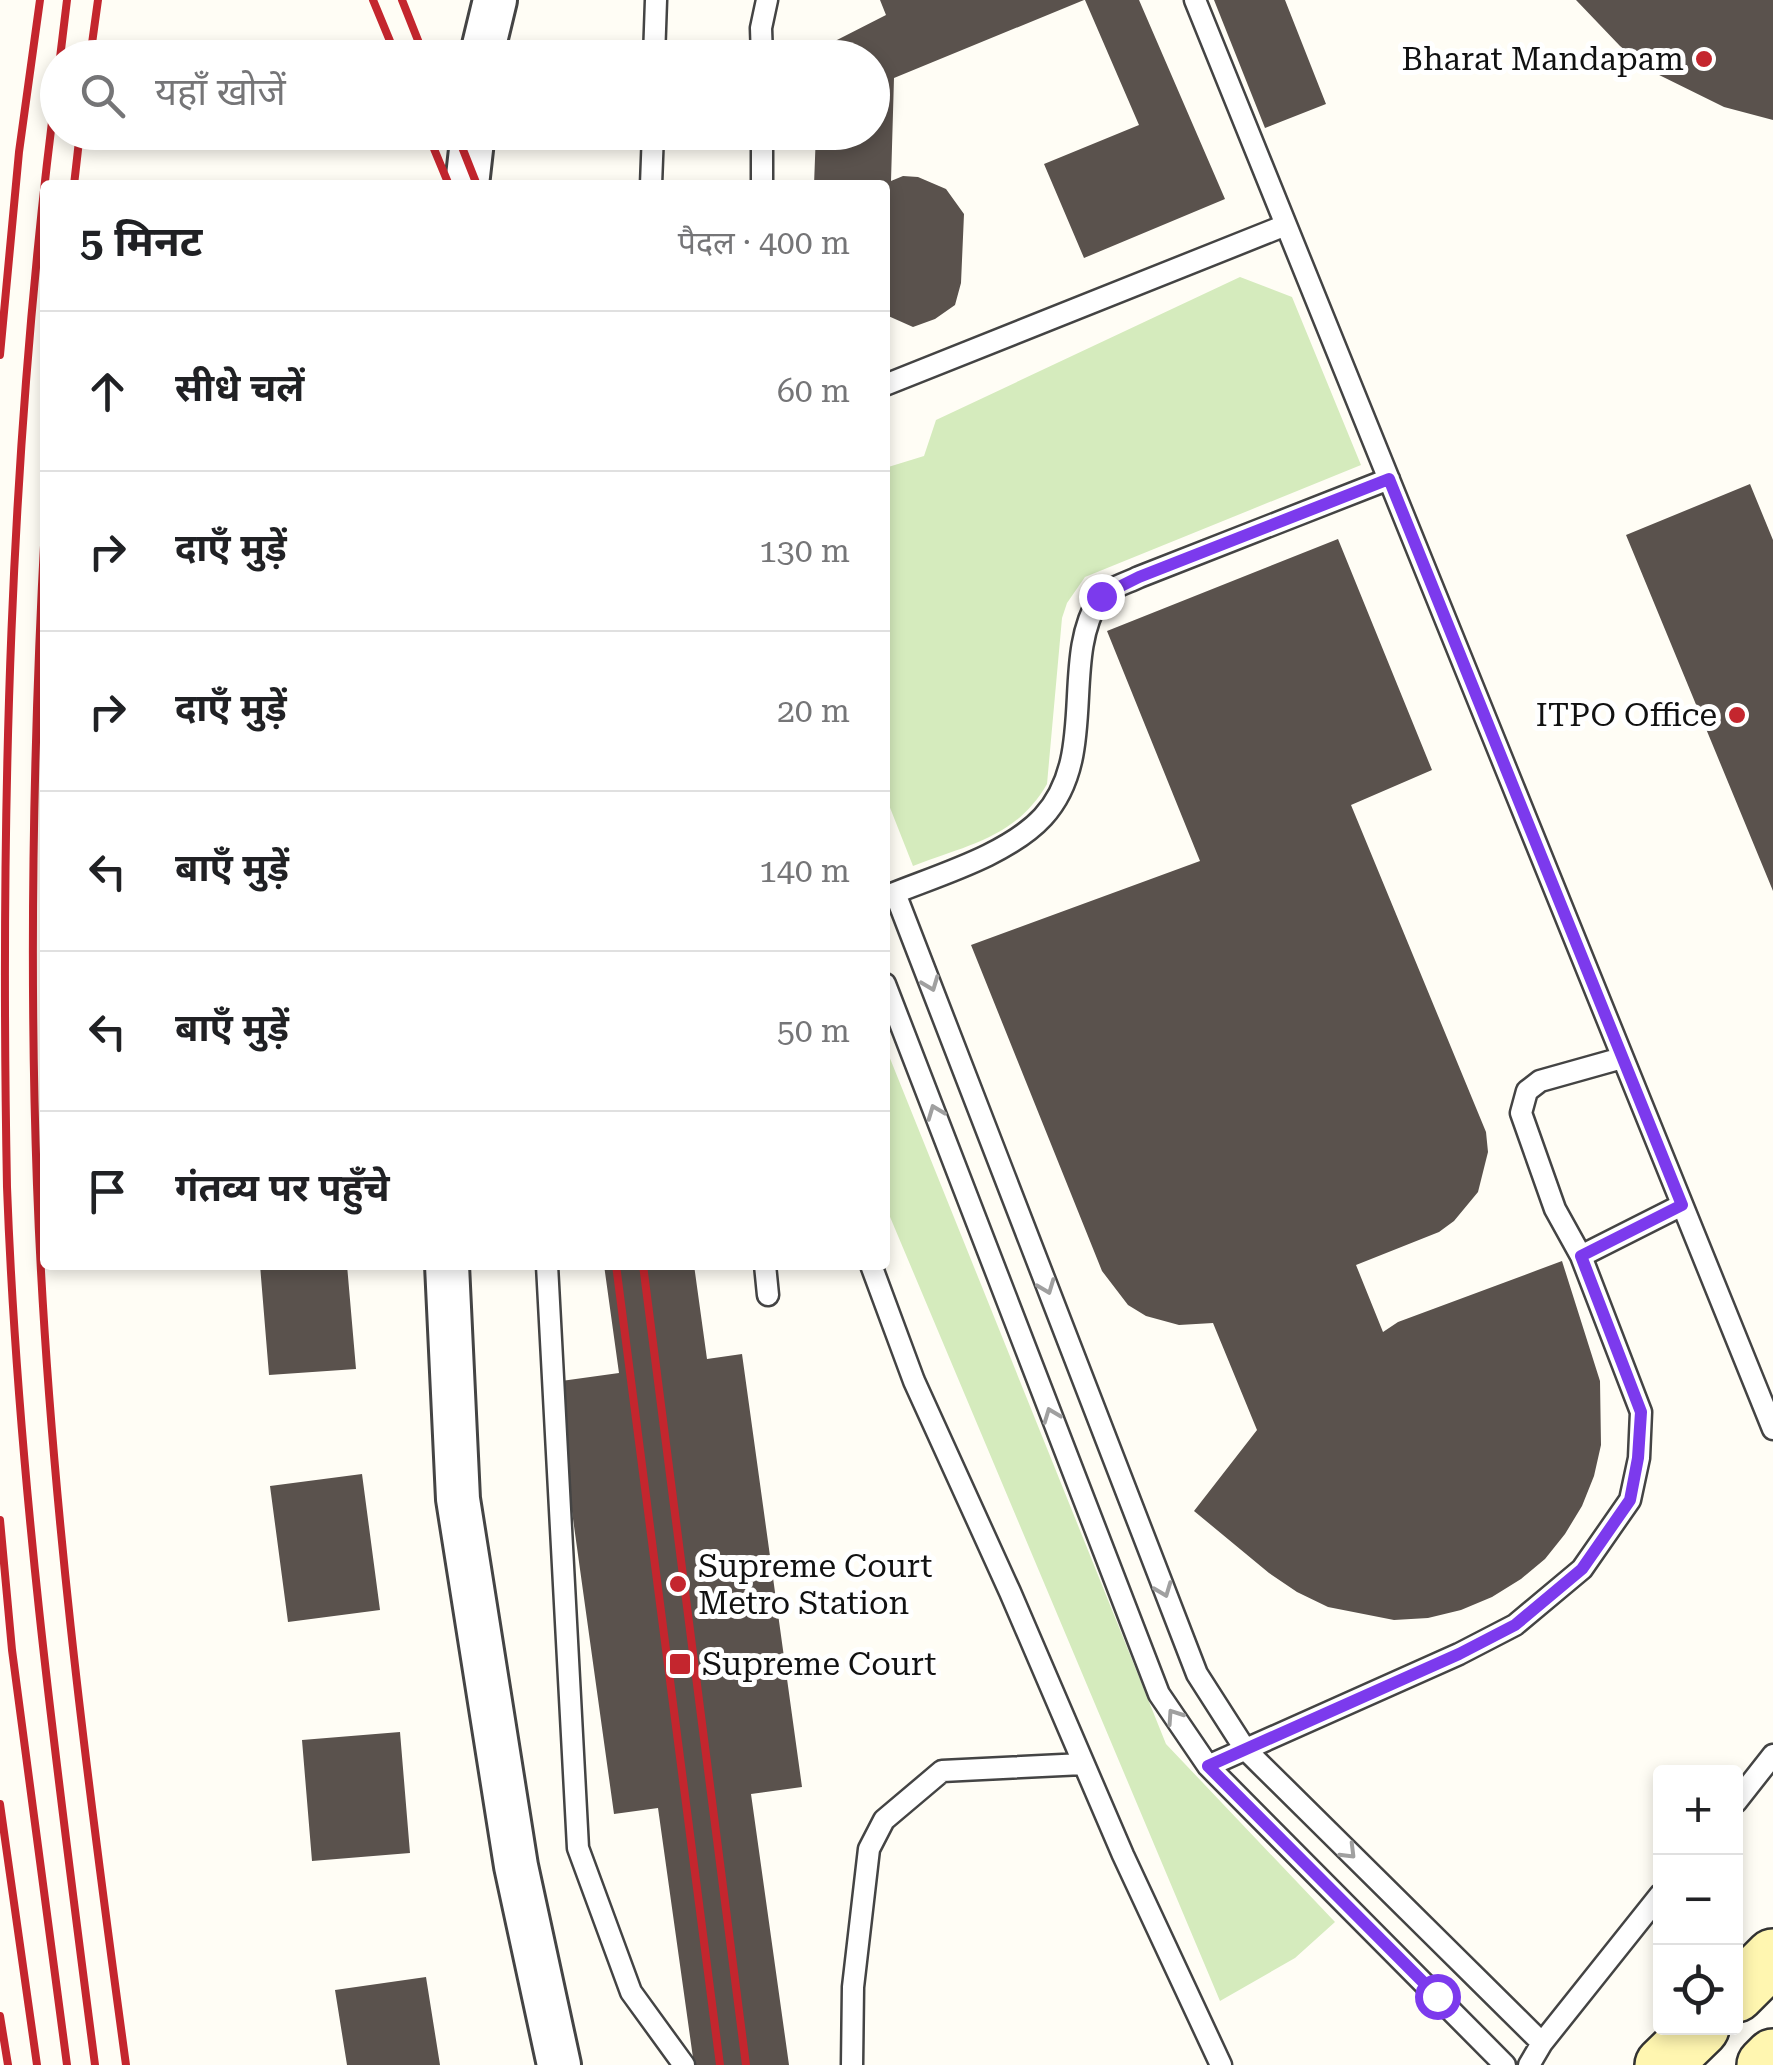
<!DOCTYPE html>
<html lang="hi">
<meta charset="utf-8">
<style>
:root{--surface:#fff;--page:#f2f2f2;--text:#202124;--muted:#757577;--line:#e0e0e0}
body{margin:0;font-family:"Roboto Serif","Noto Sans Devanagari",serif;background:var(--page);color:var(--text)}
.controls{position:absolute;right:30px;bottom:30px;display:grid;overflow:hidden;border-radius:10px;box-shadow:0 5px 15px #0003}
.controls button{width:90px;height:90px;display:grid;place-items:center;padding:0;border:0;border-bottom:2px solid var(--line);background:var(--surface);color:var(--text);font:50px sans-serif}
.stop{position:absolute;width:30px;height:30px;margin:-22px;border:8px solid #7c3aed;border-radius:50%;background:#fff}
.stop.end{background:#7c3aed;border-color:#fff;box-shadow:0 2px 10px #0008}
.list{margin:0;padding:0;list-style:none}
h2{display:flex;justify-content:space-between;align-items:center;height:130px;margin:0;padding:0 40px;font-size:42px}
h2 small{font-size:32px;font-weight:400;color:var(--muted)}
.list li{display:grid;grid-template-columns:65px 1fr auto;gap:30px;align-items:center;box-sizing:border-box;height:160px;padding:0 40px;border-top:2px solid var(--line)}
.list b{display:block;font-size:38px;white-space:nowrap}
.list em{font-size:32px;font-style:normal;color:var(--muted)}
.icon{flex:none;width:55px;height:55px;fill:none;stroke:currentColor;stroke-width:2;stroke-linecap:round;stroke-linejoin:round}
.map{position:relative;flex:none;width:1773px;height:2065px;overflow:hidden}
.search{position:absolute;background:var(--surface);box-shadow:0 5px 15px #0003;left:40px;top:40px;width:850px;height:110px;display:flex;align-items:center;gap:25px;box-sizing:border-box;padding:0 35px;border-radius:55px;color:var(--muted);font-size:38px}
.panel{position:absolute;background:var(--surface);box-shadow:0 5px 15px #0003;left:40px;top:180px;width:850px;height:1090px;border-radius:10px}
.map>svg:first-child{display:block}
.green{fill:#d5ebbd}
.building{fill:#5a524d}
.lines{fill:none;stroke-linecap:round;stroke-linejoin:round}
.service-casing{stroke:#444;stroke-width:25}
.minor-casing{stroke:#444;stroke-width:48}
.secondary-casing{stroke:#333;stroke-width:60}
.service{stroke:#fff;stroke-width:20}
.minor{stroke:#fff;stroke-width:42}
.secondary{stroke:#fff6b0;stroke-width:55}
.rail{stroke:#c4262e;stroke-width:8}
.oneway{stroke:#a0a0a0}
.route{stroke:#7c3aed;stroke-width:12}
.poi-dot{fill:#c4262e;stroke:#fff;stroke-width:4}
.labels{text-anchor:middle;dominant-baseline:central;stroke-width:10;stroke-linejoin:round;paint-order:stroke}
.poi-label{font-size:32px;fill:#111;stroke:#fff;text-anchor:end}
</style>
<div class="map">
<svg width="1773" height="2065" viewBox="0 0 1773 2065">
<rect width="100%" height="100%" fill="#fffdf5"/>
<!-- green -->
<path class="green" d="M1240,277l52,20 69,168 -276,112 -18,26 -5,15 -15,166c-31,54 -80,61 -134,82l-28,-71v-327l39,-12 12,-36z
M885,1046l281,698 169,178 -40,36 -75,43 -335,-796z"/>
<!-- building -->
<path class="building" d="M880,0h204l-190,78 -3,103 12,-5 15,1 28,12 18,25 -3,69 -6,22 -20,14 -22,8 -27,-12 -1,-130h-71l2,-53h56v-74h-46l9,-17 51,-26z
M1085,0h54l86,199 -141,59 -40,-94 95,-39z
M1214,0h71l41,104 -61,24z
M1576,0h197v120l-49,-13 -73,-36 -31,-25z
M1750,484l23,56v351l-147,-356z
M1338,539l94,231 -81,35 135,327 2,20 -10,40 -24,29 -15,11 -83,33 27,67 15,-10 164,-61 38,120 1,64 -7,31 -12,30 -17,28 -20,25 -24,20 -29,18 -31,13 -33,8 -34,2 -66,-13 -31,-15 -28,-19 -75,-62 63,-81 -44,-107 -34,2 -33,-9 -18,-11 -26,-34 -131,-326 229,-84 -93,-230z
M260,1265h87l9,104 -87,6z
M604,1265h90l13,94 35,-5 60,433 -51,7 38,271h-95l-36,-257 -44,6 -60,-432 65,-9z
M362,1474l18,136 -92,12 -18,-136z
M400,1732l10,121 -98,8 -10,-121z
M426,1977l14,88h-93l-12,-75z"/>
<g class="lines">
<!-- service casing -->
<g class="service-casing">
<path id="service" d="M1195,0l578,1429
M654,58l2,-58
M762,58l-1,-30 6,-28
M762,132v53
M651,185l2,-53
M885,385l401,-160
M895,893l302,781 48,75 297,294
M887,896c48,-20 120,-40 156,-79 56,-61 17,-156 56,-218 7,-10 28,-16 40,-22l250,-98
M885,984l274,710 49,72 297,299
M1622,1058l-82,23 -13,10 -6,22 34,96 26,47 101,-51
M547,1265l31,583 53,144 53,73
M765,1265l3,30
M871,1265l43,116 96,211 113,263 98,210
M1208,1766l251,-112 56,-29 67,-56 48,-69 9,-42 2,-46 -60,-156
M1736,1802l37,-47
M852,2065l1,-78 16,-138 15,-29 58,-49 141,-7
M1529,2065l13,-22 118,-148"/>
</g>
<!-- minor casing -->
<g class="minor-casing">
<path id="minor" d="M481,58l14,-58
M467,185l6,-53
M447,1265l11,234 58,367 43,199"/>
</g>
<!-- secondary casing -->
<g class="secondary-casing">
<path id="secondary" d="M1736,1994l37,-37
M1663,2065l38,-37
M1765,2065l8,-8"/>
</g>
<!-- service -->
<use href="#service" class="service"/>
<!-- minor -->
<use href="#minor" class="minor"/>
<!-- secondary -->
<use href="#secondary" class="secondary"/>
<!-- rail -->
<path class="rail" d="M373,0l24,58
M402,0l23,58
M60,58l7,-58
M90,58l8,-58
M58,75c-49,368 -58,741 -51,1112 11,294 50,586 88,878
M427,132l22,53
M456,132l21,53
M74,185l6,-53
M0,355l19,-203 21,-152
M45,526c-12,220 -16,439 -8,659 11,295 49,588 89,880
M616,1265l104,800
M643,1265l103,800
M0,1520l12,130 55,415
M0,1804l37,261
M0,2016l8,49"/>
</g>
<!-- one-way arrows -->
<defs><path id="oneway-chevron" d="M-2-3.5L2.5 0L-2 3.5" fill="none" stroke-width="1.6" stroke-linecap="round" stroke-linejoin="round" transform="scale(2.5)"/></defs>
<g class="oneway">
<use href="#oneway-chevron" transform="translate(931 984) rotate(69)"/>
<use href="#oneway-chevron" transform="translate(935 1112) rotate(-111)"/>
<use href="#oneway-chevron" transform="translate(1047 1287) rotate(69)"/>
<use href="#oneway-chevron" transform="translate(1051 1415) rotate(-111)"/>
<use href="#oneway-chevron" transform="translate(1164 1590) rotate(69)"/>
<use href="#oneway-chevron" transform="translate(1174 1716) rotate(-124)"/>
<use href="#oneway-chevron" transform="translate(1349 1852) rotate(45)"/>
</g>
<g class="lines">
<!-- route -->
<path class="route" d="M1101,596l38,-19 250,-98 293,726 -101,51 60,156 -3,46 -8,42 -48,69 -67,56 -56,29 -251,112 229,230"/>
</g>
<!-- markers -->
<g class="poi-dot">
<circle cx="1704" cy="59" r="10"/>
<circle cx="1737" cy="715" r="10"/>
<circle cx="678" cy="1584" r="10"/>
<rect x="668" y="1652" width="24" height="24" rx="5"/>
</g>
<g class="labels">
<!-- poi labels -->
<g class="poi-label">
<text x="1684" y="59">Bharat Mandapam</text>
<text x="1717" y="715">ITPO Office</text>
<text x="698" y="1566" text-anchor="start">Supreme Court<tspan x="698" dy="37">Metro Station</tspan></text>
<text x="702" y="1664" text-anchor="start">Supreme Court</text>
</g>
</g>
</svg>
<div class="controls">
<button>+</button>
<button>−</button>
<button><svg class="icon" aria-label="locate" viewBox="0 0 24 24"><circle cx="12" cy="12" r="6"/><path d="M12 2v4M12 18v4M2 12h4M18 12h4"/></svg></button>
</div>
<div class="stop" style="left:1437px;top:1996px"></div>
<div class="stop end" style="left:1101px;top:596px"></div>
<div class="search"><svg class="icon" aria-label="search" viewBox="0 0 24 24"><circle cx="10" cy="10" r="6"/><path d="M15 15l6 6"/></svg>यहाँ खोजें</div>
<section class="panel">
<h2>5 मिनट<small>पैदल · 400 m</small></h2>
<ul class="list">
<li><svg class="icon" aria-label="ahead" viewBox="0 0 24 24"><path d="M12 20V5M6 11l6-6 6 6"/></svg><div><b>सीधे चलें</b></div><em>60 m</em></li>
<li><svg class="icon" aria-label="right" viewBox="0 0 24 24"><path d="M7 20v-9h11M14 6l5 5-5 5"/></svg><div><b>दाएँ मुड़ें</b></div><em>130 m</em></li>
<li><svg class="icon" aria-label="right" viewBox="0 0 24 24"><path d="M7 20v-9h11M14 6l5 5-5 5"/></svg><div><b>दाएँ मुड़ें</b></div><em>20 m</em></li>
<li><svg class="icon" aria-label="left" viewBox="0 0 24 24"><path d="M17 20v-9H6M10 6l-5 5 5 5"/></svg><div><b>बाएँ मुड़ें</b></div><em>140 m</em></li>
<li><svg class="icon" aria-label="left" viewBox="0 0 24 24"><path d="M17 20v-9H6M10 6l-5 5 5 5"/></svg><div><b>बाएँ मुड़ें</b></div><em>50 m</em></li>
<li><svg class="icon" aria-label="arrive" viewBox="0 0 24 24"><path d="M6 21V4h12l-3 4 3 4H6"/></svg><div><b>गंतव्य पर पहुँचे</b></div></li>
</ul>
</section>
</div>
